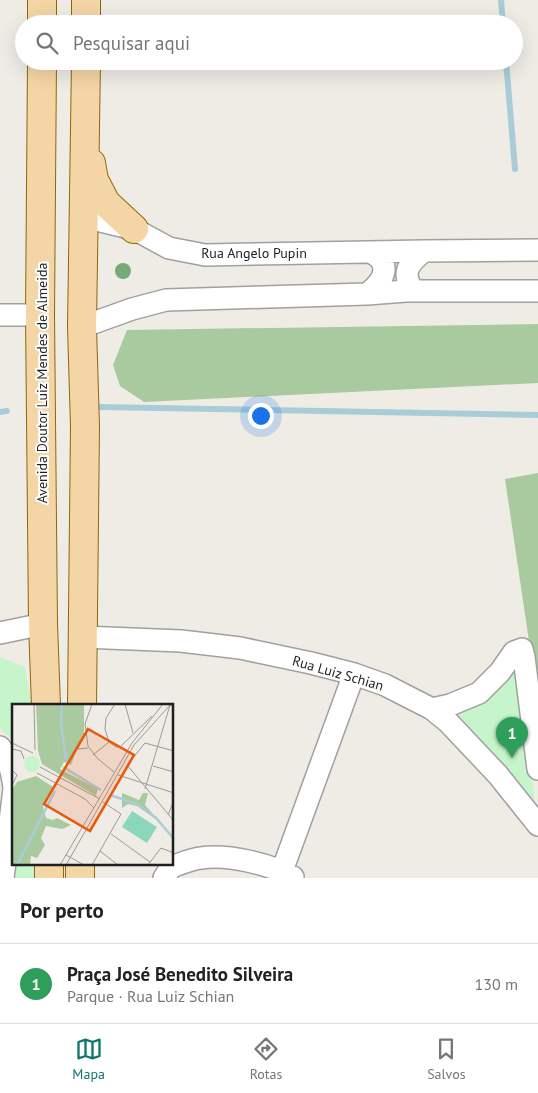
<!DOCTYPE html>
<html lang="pt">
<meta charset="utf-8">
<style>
:root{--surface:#fff;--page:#f2f2f2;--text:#222;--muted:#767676;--line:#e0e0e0;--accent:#0f766e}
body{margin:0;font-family:"PT Sans",sans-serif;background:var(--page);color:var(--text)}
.you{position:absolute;left:260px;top:415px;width:18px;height:18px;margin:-12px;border:4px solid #fff;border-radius:50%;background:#1a73e8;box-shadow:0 0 0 8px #1a73e833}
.badge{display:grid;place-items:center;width:32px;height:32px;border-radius:50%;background:var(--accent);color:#fff;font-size:16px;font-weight:700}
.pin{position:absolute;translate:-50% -41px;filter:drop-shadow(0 1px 2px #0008)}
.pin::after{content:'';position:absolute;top:26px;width:18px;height:15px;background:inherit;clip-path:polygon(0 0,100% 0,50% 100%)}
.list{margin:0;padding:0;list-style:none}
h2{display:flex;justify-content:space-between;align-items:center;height:65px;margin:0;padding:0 20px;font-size:21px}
h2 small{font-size:16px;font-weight:400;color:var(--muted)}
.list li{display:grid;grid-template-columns:32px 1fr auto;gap:15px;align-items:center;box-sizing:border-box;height:80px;padding:0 20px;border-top:1px solid var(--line)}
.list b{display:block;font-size:19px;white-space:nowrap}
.list p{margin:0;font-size:16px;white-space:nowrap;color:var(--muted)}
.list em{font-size:16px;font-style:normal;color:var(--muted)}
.icon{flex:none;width:28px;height:28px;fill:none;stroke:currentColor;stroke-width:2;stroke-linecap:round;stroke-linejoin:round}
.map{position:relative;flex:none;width:538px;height:878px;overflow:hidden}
.search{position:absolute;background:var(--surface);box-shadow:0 5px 20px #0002;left:15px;right:15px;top:15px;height:55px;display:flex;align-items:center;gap:12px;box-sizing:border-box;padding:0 18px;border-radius:28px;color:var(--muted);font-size:19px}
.sheet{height:145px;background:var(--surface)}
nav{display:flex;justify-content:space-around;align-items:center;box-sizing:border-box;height:70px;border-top:1px solid var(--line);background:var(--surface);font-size:14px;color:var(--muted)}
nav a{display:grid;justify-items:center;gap:2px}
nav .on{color:var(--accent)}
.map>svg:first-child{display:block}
.forest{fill:#a9ca9e}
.park{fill:#c6f5cc}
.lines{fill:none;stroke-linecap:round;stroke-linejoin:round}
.stream{stroke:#aaccd9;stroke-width:6}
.minor-casing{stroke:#a0a0a0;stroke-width:24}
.major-casing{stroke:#8d670c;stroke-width:30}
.minor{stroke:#fff;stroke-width:21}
.major{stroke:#f4d5a5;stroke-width:28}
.tree{fill:#77aa79}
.labels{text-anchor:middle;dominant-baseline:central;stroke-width:4;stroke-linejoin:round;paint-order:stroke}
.street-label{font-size:14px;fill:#1f1f1f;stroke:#fff}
.inset-river{fill:none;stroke:#aaccd9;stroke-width:2.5}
.inset-road{fill:none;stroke:#9c9a96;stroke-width:1}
.view{fill:#e8590c;fill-opacity:0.15;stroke:#e8590c;stroke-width:2.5}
.inset-edge{fill:none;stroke:#1f1f1f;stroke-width:2.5}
</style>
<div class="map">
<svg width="538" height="878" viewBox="0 0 538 878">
<rect width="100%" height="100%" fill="#efece6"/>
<!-- forest -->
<path class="forest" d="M538,324v59l-394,19 -24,-16 -7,-21 14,-35z
M538,473v229l-33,-223z"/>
<!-- park -->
<path class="park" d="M0,657l25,10 7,38 -18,1v35l-14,-12z
M519,669l16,136 -81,-95z
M14,864h22v14h-23z"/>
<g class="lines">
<!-- stream -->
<path class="stream" d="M501,0l2,24
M506,61l9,108
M99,407l439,8
M0,412l7,-1"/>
<!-- minor casing -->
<g class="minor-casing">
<path id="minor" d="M84,217l50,12 35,19 36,7 219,-4 114,-1
M414,291c-14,-18 -5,-28 10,-40
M367,294c10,-8 23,-20 14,-34 -2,-3 -7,-6 -10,-8
M0,315h40
M82,327l50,-18 34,-9 201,-6 39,-3h132
M0,633l43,-9
M83,637l98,4 59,7 71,15 43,11 31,11 47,24 16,13 50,53 40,50
M432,709l18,-4 29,-12 21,-21 14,-20 8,-3 2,8 14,112
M0,747c9,13 12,25 14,41
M282,871l72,-197
M3,878l11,-89
M164,878l7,-11c9,-3 20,-8 30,-9 28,-4 68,6 92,19"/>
</g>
<!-- major casing -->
<g class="major-casing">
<path id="major" d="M42,24v-24
M86,24v-24
M42,61l-2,254 3,309 3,82
M91,163l3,17 12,23 28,26
M82,706l3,-280 -3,-99 4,-266
M49,864v14
M80,878v-14"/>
</g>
<!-- minor -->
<use href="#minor" class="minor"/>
<!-- major -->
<use href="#major" class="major"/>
</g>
<!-- trees -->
<circle class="tree" cx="123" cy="271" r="8"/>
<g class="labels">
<!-- street labels -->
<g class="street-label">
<text x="254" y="253">Rua Angelo Pupin</text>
<text transform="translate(42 383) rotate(-90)">Avenida Doutor Luiz Mendes de Almeida</text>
<text transform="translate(338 673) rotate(16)">Rua Luiz Schian</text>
</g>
</g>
<!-- overview -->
<g transform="translate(12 704)">
<rect width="161" height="161" fill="#efece6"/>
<path d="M24,0h48v27l-13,34 -7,-3 -4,7 38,20 -2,7 -54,-32 -4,-13zM24,72l17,11 -10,20 3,11 7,2 4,-2 14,7 -9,4 -16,-3 -5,12 4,7 -8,13 -6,-2 -1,9h-18v-75l5,-8zM110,89l17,7 4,-7h5l-3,12 15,17 -23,-16 -9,-2 -6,4z" fill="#a9ca9e"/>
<path d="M12 60a8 8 0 1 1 16 0a8 8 0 1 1-16 0Z" fill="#c6f5cc"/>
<path d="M120,107l25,16 -10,16 -25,-16z" fill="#8ad7bc"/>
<path class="inset-river" d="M50,0l-1,18 5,38M51,63l38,23M98,91l27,9 19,14 18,21M5,161l38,-74"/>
<path class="inset-road" d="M22,0l1,46M80,0l-7,20 3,22 9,12 17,14M103,0l-9,14 -1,11 4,13 7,5h4l32,-31M113,0l8,29M72,29l-6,16 10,-1M0,39l21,10M0,45l9,2 3,8M162,47l-29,-8 -18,22 47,56M81,51l16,-13M141,62l21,6M28,63l60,32M0,66l5,5 -5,10M25,69l48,26 9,9M106,71l56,18M133,85l25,-84 4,1M156,111l6,-15M99,130l39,28M88,147l18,14M54,151l18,10M48,161l72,-122 31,-39M54,161l68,-120 37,-41M80,161l29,-51 -18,-12M136,161l13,-17 13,5"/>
<path class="view" d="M76,25l46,26 -44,76 -46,-27z"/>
<rect width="161" height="161" class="inset-edge"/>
</g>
</svg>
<div class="you"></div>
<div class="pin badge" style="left:512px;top:758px;background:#2e9e5b">1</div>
<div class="search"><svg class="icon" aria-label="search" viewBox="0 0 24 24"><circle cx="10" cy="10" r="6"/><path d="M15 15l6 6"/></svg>Pesquisar aqui</div>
</div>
<section class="sheet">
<h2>Por perto<small></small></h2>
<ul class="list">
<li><span class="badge" style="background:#2e9e5b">1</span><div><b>Praça José Benedito Silveira</b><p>Parque · Rua Luiz Schian</p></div><em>130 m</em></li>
</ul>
</section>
<nav>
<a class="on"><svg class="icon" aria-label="map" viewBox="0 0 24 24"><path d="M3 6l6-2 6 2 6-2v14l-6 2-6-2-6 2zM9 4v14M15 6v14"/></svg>Mapa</a>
<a><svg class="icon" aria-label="directions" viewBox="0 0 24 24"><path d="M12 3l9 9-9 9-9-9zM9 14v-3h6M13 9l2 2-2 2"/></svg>Rotas</a>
<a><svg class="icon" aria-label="saved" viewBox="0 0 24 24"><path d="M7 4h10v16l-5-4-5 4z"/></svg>Salvos</a>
</nav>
